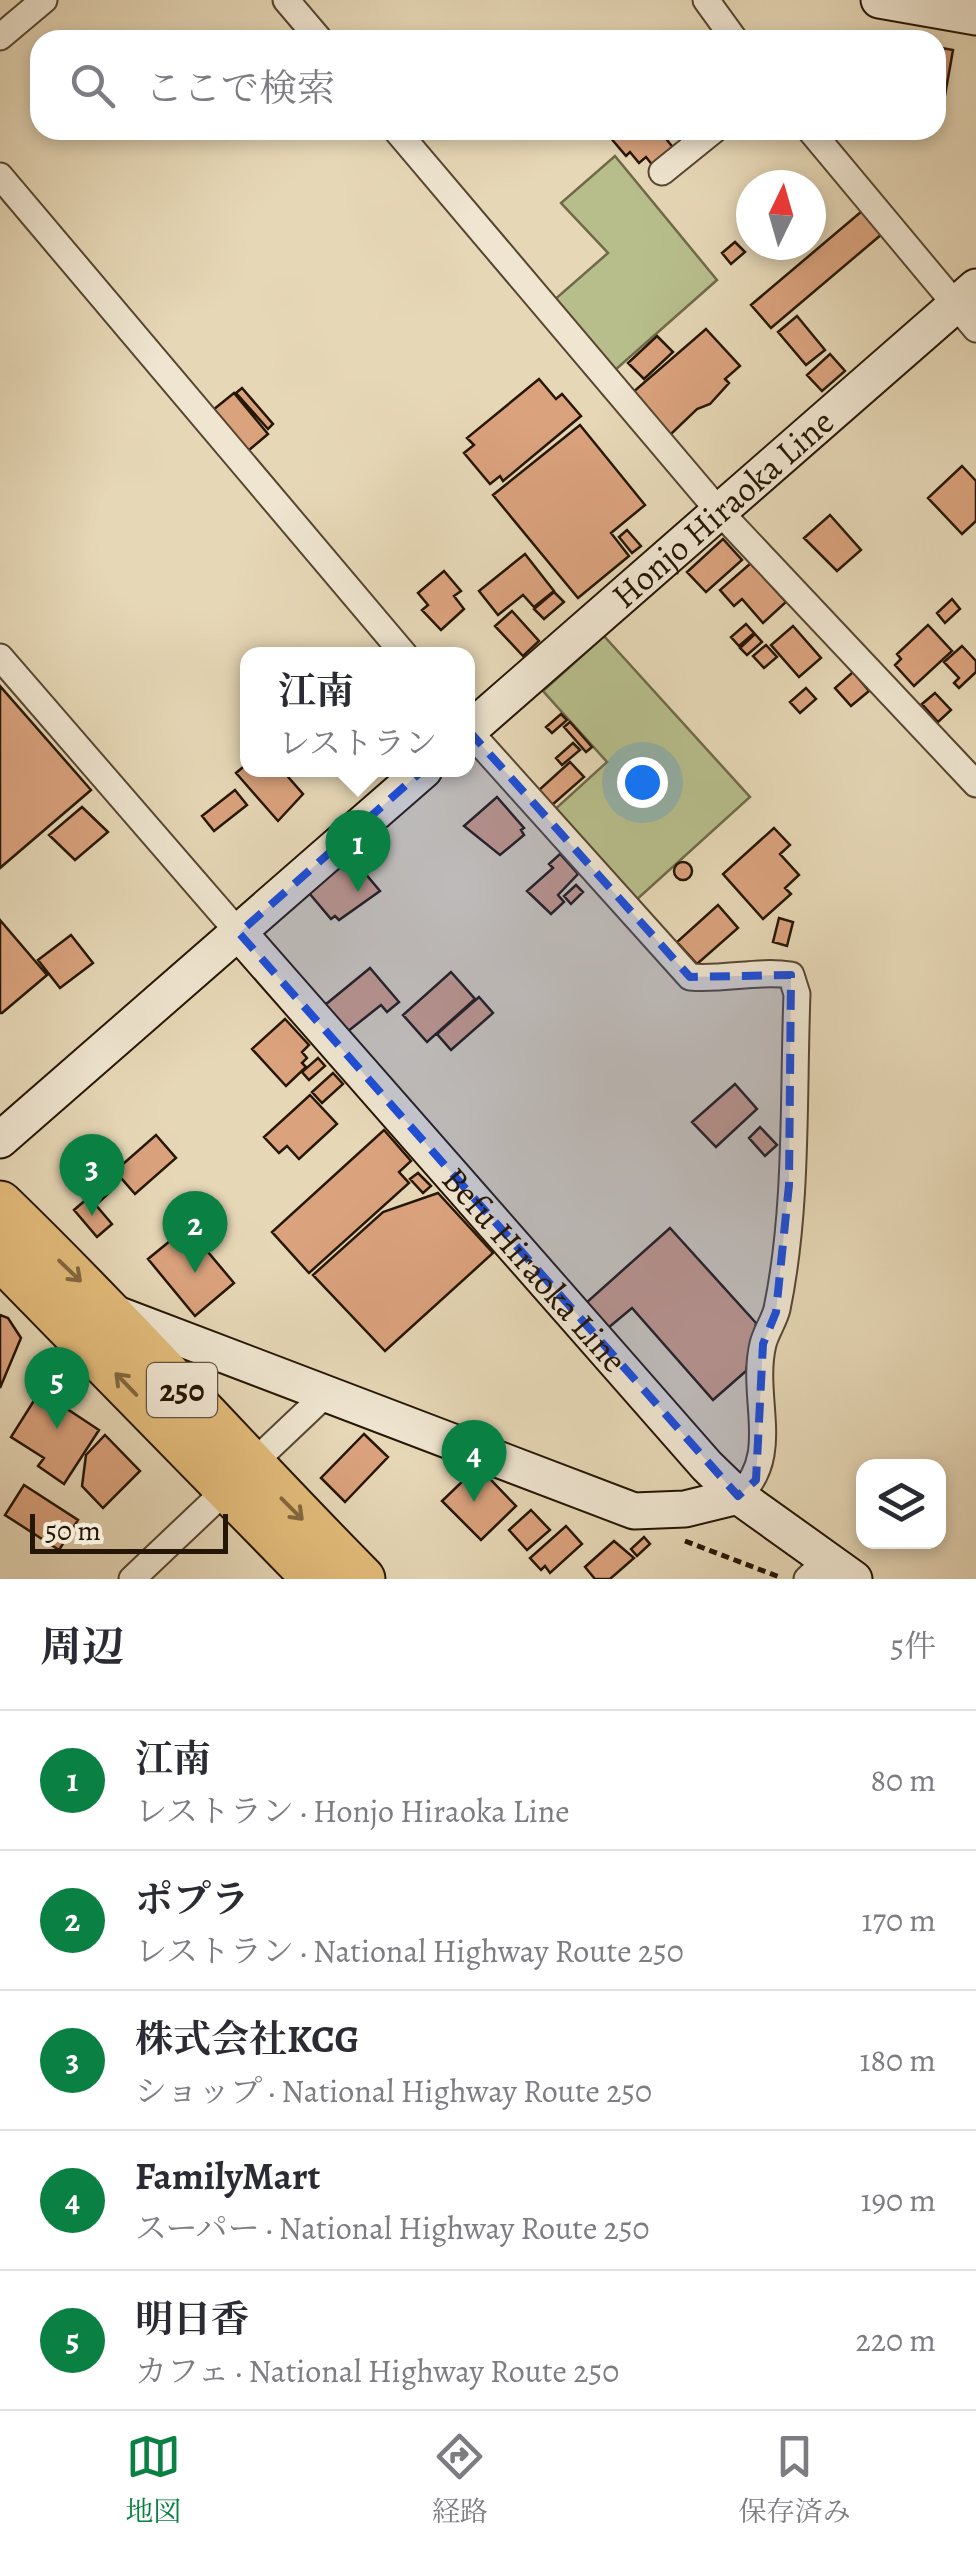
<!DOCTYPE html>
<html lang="ja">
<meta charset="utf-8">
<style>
:root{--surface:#fff;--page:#f7f7f7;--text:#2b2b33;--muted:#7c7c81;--line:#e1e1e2;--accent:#0b8043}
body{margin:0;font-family:Alegreya,"Noto Serif JP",serif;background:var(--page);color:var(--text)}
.controls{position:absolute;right:30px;bottom:30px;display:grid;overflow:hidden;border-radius:20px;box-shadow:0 5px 15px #0003}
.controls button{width:90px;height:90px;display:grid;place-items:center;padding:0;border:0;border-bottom:2px solid var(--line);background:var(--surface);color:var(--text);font:50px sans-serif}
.compass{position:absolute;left:736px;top:170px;width:90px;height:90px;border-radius:50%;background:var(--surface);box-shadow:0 5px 15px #0003;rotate:5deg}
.scale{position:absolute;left:30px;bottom:25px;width:198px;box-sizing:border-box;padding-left:10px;border:5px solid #261604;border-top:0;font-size:28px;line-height:35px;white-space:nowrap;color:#261604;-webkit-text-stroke:8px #efe5d0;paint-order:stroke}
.you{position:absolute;left:642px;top:782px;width:35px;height:35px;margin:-25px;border:8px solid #fff;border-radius:50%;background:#1a73e8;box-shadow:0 0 0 15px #1a73e833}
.badge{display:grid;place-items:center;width:65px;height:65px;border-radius:50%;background:var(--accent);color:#fff;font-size:32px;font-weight:700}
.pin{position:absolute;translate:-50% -82px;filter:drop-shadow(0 2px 5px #0008)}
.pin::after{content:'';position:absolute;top:52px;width:35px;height:30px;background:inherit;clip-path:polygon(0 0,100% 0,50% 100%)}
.popup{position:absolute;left:240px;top:647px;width:235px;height:130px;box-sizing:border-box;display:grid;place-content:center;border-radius:20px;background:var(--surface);filter:drop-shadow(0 2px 8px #0005);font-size:32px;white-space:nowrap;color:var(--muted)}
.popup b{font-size:38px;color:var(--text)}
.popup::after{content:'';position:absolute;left:50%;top:100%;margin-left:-20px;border:20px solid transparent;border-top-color:var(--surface)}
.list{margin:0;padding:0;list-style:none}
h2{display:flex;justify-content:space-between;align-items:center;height:130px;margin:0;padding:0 40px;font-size:42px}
h2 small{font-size:32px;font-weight:400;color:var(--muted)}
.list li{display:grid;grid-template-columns:65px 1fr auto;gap:30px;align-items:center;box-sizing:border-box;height:140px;padding:0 40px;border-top:2px solid var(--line)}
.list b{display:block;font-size:38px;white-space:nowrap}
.list p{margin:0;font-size:32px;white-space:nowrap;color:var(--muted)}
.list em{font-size:32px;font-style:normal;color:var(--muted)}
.icon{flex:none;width:55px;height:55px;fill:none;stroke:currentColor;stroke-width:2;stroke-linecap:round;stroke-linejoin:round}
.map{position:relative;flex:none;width:976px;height:1579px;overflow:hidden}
.search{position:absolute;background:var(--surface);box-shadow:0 5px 15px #0003;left:30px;right:30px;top:30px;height:110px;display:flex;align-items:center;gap:25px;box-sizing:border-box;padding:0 35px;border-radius:30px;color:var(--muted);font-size:38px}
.sheet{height:830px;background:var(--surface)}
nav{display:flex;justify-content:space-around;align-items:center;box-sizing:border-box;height:140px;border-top:2px solid var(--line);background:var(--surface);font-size:28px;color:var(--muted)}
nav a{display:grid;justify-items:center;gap:5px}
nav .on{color:var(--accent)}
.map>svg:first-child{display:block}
.green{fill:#b7be8c;stroke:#6e6a48;stroke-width:2.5}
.building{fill:#daa27d;stroke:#261604;stroke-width:2.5}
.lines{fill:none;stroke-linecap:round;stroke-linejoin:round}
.street-casing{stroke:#564630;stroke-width:29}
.secondary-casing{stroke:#261604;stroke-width:39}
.highway-casing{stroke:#261604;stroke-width:49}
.path{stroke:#261604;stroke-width:5;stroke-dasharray:8 5;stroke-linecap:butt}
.street{stroke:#efe5d0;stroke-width:25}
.secondary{stroke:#efe5d0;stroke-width:35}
.highway{stroke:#e3bc7b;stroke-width:45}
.oneway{stroke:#846940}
.marked{fill:#1d4ed8;fill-opacity:0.2;stroke:#1d4ed8;stroke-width:8;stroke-dasharray:20 12;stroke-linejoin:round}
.labels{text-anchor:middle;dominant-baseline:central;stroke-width:8;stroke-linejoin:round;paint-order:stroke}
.shield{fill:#efe5d0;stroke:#625441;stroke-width:2.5}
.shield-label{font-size:32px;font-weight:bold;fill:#261604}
.street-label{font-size:35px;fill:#261604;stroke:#efe5d0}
</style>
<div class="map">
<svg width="976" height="1579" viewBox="0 0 976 1579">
<rect width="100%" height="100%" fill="#e6d7b6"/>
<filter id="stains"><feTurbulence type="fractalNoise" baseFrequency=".002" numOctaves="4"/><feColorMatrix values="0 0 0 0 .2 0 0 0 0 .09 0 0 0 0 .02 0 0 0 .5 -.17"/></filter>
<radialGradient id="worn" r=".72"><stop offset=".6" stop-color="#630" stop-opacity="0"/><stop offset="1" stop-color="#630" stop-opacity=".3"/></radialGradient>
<!-- green -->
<path class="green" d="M615,156l102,124 -103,91 -61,-70 55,-48 -47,-50z
M604,636l146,161 -116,105 -82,-90 55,-50 -64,-71z"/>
<!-- building -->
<path class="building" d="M936,47l17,3 -12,68 -5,-1z
M604,130h55l16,20 -21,17 -8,-10 -7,6 -9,-11 -4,4z
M862,211l20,23 -111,94 -20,-23z
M735,242l10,10 -14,12 -9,-11z
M797,316l28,34 -19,15 -28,-33z
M706,329l34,37 -15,13 4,4 -19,21 -13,5 -27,26 -38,-42z
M657,336l16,16 -29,27 -16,-16z
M830,354l15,17 -23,20 -15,-16z
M539,379l17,20 6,-5 19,22 -78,65 -3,-5 -10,8 -26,-31 10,-8 -7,-7z
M242,388l31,36 -5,5 -32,-36z
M234,393l34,41 -20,17 -35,-41z
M580,425l65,80 -34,28 18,23 -51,42 -85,-103z
M962,466l14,15v40l-14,13 -34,-36z
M830,515l31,35 -24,21 -33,-33z
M627,530l14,16 -9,7 -13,-16z
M723,539l19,21 -36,32 -19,-20z
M525,554l29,37 -20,16 -11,-12 -25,20 -19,-24z
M751,563l35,39 -23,21 -21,-24 -8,7 -14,-16z
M444,571l17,20 -7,5 10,13 -23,21 -19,-20 6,-5 -10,-12z
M554,592l10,10 -20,17 -10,-10z
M952,599l8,10 -15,14 -8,-10z
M512,611l27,30 -16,15 -28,-30z
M746,624l8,9 -15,13 -8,-9z
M928,625l24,26 -38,35 -19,-21 6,-6 -4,-5z
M793,626l28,32 -22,19 -28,-32z
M755,634l7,8 -15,13 -7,-7z
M766,645l11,12 -13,11 -11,-12z
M962,646l14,15v11l-17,16 -5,-5 5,-5 -15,-16z
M853,672l16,19 -18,15 -16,-18z
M0,686l91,104 -91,78z
M806,688l10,11 -16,14 -10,-11z
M935,693l16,17 -13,12 -16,-18z
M561,714l6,6 -15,13 -6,-6z
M570,722l22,25 -6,5 -22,-25z
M573,743l7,7 -18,15 -6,-7z
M570,762l14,15 -32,28 -13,-15z
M248,763v7h34l21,24 -25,27 -42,-48z
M235,790l12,15 -33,26 -12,-15z
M497,797l27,31 -3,2 3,5 -24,20 -36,-29z
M82,807l26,25 -33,28 -26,-25z
M774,828l16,17 -10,9 19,21 -14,13 6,6 -28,25 -40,-45z
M560,854l18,20 -20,21 6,7 -13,12 -24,-23 26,-23 -4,-4z
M674 871a9 9 0 1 1 18 0a9 9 0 1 1-18 0Z
M345,863l6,7 7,-5 22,26 -41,29 -4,-4 -4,3 -22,-26z
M576,885l7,7 -12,12 -7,-8z
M718,905l20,23 -41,36 -20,-22z
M779,918l14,4 -6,24 -14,-4z
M0,920l47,55 -45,38h-2z
M71,935l22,28 -33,25 -22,-28z
M370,968l29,34 -12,10 -6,-7 -34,27 -22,-27z
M451,972l24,27 -48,43 -24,-27z
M479,997l14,16 -42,37 -14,-16z
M285,1019l24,26 -7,7 5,6 -5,5 4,4 -20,19 -34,-37z
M318,1058l7,8 -16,14 -7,-8z
M333,1073l10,11 -21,19 -10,-11z
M735,1084l22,25 -41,38 -24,-25z
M310,1095l27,29 -38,35 -12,-13 -8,7 -15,-16z
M760,1127l17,18 -12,11 -16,-18z
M384,1130l27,31 -12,11 10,11 -100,90 -37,-41z
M156,1135l20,23 -41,36 -20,-23z
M418,1173l13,13 -8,7 -13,-14z
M102,1183l8,9 -13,12 -8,-9z
M438,1193l55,60 -108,98 -72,-76 70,-63z
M89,1197l23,27 -15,13 -23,-27z
M187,1227l47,56 -39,33 -47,-57z
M670,1228l86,95 -10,48 -33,29 -81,-92 -24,20 -22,-25z
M0,1315l8,3 13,20 -21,50z
M40,1391l59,39 -35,54 -26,-18 6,-8 -33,-21z
M364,1434l24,23 -43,45 -24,-24z
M105,1435l35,36 -37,37 -21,-22 4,-31z
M471,1473l17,4 28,29 -35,34 -39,-39z
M24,1485l54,35 -19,30 -54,-35z
M531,1510l19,20 -23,20 -18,-20z
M566,1526l16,18 -32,29 -5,-7 -4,4 -11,-12z
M644,1537l6,7 -13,12 -6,-7z
M614,1541l20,17 -24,21h-15l-10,-12z"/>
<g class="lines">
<!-- street casing -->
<g class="street-casing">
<path id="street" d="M286,0l34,40
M706,0l29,40
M0,37l44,-37
M396,130l322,380 258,274
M810,130l166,199
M662,172l52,-42
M0,176l404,478
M0,657l239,276
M468,730l222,247c35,3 67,-7 101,-2l6,19c-4,103 1,213 -20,315 -3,12 -11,23 -14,35 -13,54 20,112 -25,152
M250,1466l76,-72
M132,1579l96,-91
M807,1579l18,-17"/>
</g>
<!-- secondary casing -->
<g class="secondary-casing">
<g id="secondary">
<path d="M879,0l97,17"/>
<path id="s1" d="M468,731l508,-444"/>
<path id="s2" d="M239,933l468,533 31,30 116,83"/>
<path d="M0,1140l424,-370"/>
<path d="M114,1313l520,198 51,-2 53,-13"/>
</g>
</g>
<!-- highway casing -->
<g class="highway-casing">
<path id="highway" d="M0,1204c125,121 239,251 362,375
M0,1256l316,323"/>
</g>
<!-- path -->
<path class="path" d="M685,1541l97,37"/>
<!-- street -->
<use href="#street" class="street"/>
<!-- secondary -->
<use href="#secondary" class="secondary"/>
<!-- highway -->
<use href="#highway" class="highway"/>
</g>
<!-- one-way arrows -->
<defs><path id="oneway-shaft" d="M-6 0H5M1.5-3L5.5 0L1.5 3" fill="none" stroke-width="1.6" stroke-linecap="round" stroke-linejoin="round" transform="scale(2.5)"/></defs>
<g class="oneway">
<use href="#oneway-shaft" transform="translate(70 1271) rotate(44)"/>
<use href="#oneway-shaft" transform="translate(126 1384) rotate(-134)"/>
<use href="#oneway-shaft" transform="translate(292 1509) rotate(45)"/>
</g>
<!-- marked area -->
<path class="marked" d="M468,730l222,247 101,-2 -2,210 -13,127 -13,32 -7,136 -18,16 -499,-563z"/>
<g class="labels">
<!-- shield labels -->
<rect class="shield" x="147" y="1363" width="70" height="54" rx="8"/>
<g class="shield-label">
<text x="182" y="1390">250</text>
</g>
<!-- street labels -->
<g class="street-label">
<text stroke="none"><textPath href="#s1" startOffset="338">Honjo Hiraoka Line</textPath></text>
<text stroke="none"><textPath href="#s2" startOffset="448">Befu Hiraoka Line</textPath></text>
</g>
</g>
<rect width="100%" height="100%" filter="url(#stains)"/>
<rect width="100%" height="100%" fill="url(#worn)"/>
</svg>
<div class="controls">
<button><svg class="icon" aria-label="layers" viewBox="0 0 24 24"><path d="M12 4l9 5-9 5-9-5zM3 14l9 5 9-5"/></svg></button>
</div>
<svg class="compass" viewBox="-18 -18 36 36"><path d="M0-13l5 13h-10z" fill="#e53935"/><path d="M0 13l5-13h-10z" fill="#7c7c81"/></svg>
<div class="scale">50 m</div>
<div class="you"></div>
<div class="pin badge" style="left:358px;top:892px">1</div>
<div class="popup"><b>江南</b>レストラン</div>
<div class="pin badge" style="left:195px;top:1273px">2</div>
<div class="pin badge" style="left:92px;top:1216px">3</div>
<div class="pin badge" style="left:474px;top:1502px">4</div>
<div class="pin badge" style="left:57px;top:1429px">5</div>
<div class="search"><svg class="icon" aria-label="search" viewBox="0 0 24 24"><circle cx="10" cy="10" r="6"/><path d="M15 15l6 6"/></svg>ここで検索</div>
</div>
<section class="sheet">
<h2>周辺<small>5件</small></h2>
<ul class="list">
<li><span class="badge">1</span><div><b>江南</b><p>レストラン · Honjo Hiraoka Line</p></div><em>80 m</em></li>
<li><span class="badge">2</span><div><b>ポプラ</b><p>レストラン · National Highway Route 250</p></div><em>170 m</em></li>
<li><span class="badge">3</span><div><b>株式会社KCG</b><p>ショップ · National Highway Route 250</p></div><em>180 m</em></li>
<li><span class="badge">4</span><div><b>FamilyMart</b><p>スーパー · National Highway Route 250</p></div><em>190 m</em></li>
<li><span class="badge">5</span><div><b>明日香</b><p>カフェ · National Highway Route 250</p></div><em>220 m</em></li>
</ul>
</section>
<nav>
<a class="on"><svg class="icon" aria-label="map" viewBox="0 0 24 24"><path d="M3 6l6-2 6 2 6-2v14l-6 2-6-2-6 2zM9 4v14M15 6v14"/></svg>地図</a>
<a><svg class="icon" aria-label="directions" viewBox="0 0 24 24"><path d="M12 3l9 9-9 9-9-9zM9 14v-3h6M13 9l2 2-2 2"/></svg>経路</a>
<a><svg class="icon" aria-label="saved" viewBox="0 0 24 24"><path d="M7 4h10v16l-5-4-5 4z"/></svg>保存済み</a>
</nav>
